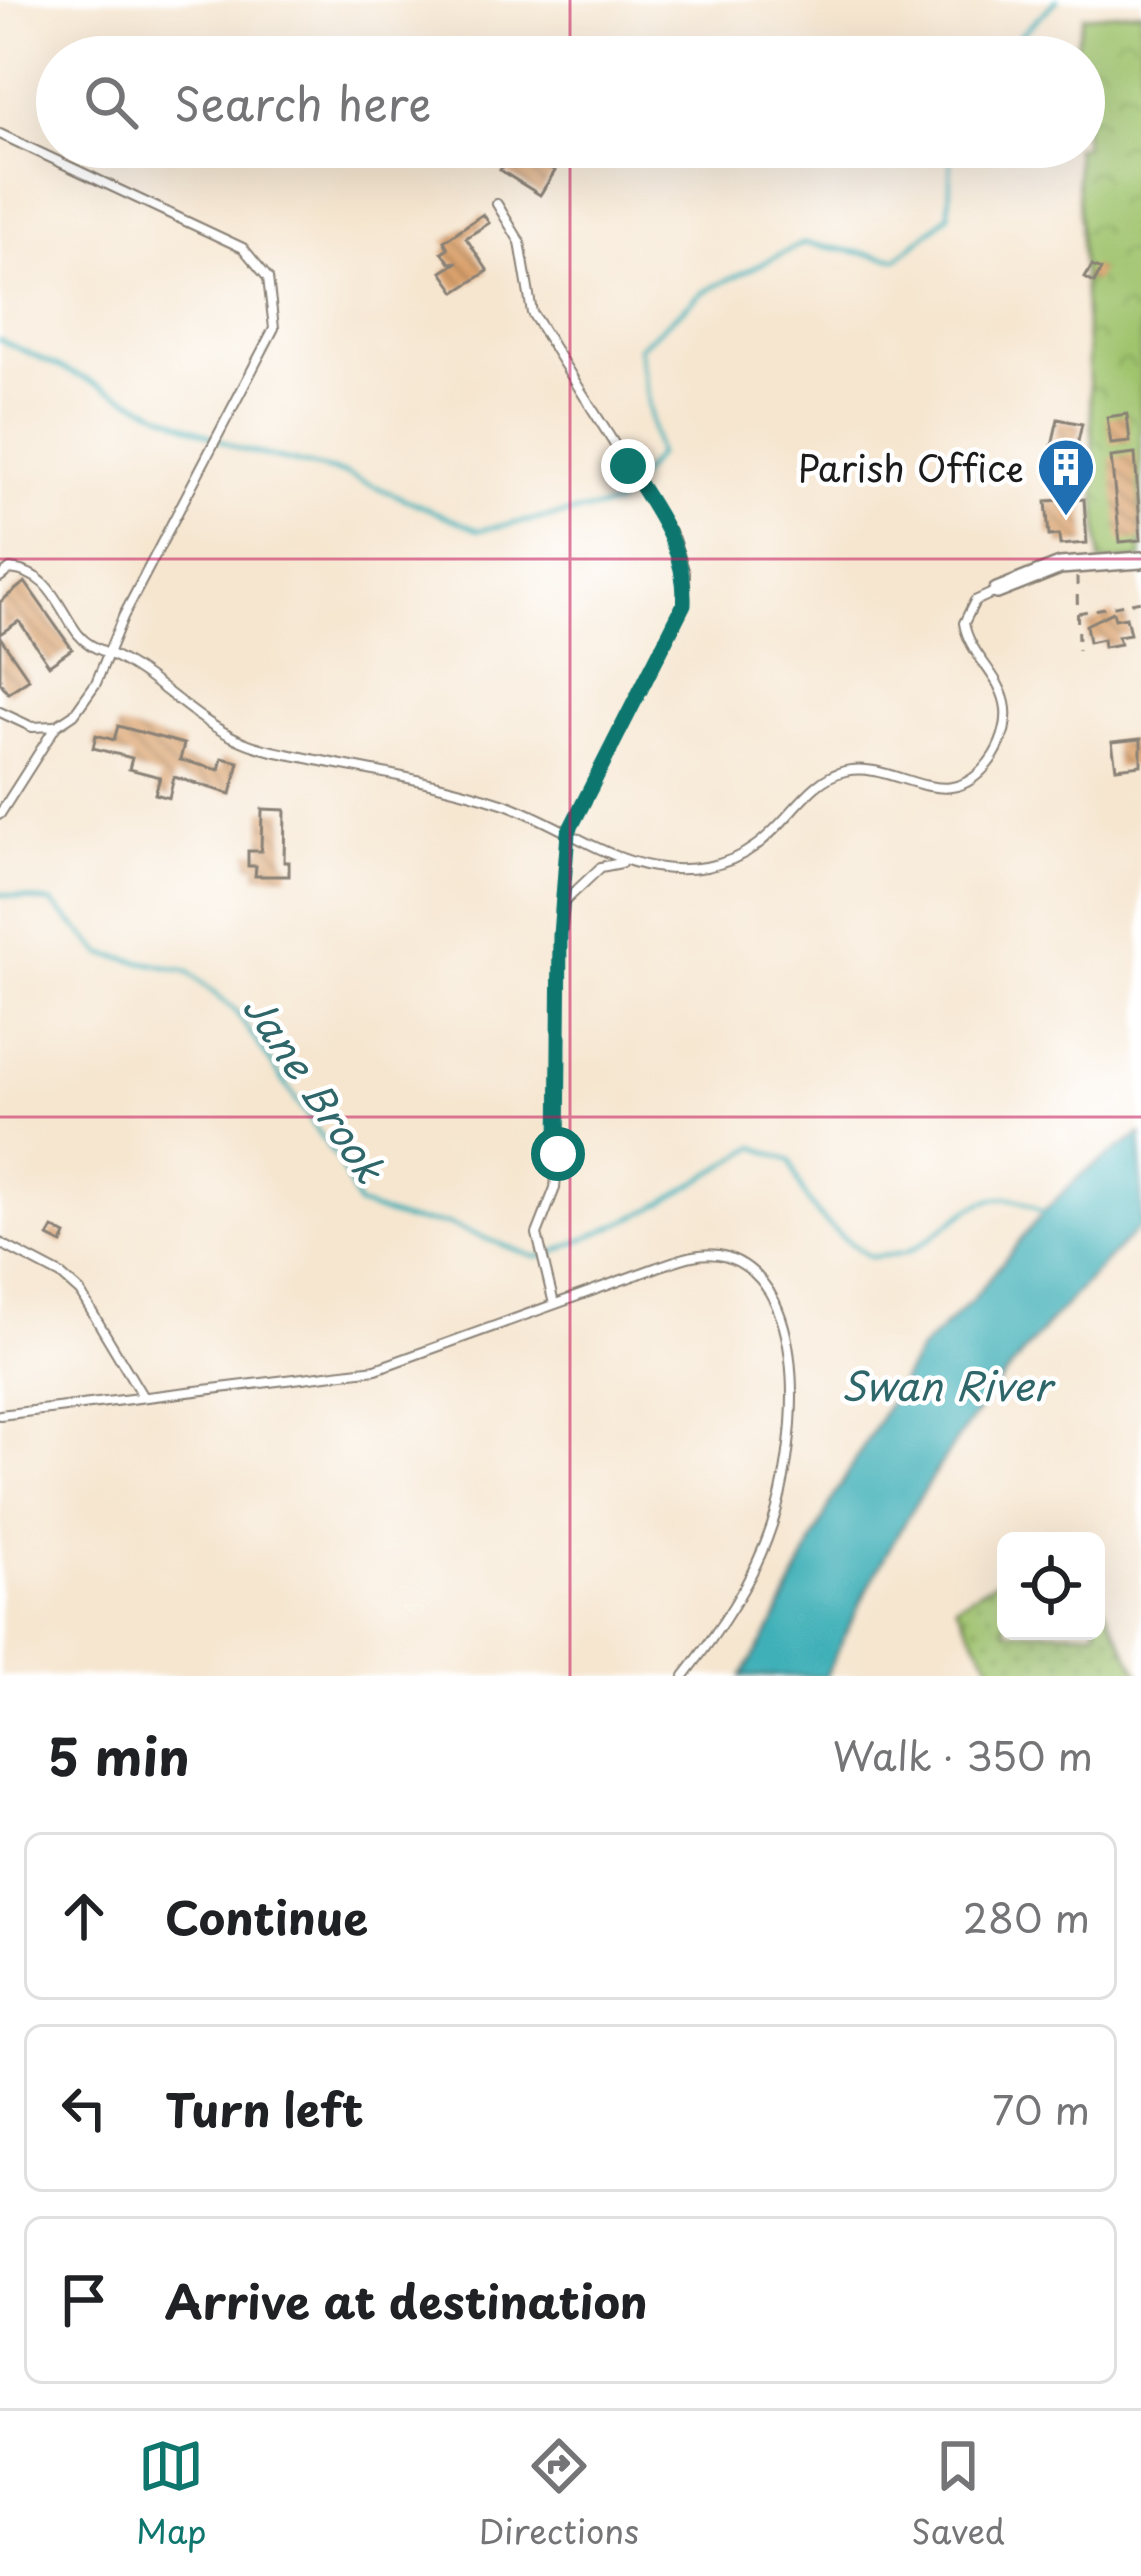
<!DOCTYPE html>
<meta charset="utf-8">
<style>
:root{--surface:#fff;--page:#f6f6f6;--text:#202124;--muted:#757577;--line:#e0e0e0;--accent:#0f766e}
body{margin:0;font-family:"Playpen Sans",sans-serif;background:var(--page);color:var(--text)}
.controls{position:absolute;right:36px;bottom:36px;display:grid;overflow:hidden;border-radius:18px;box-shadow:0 12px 48px #0002}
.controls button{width:108px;height:108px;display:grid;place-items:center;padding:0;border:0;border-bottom:3px solid var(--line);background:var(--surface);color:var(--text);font:60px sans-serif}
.stop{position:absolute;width:36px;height:36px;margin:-27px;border:9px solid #0f766e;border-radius:50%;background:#fff}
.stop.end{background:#0f766e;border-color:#fff;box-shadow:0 3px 12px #0008}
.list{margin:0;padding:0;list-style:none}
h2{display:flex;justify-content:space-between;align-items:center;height:156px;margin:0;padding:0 48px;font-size:51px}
h2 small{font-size:39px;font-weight:400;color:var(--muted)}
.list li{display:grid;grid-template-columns:78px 1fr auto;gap:36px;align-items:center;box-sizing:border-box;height:168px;margin:0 24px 24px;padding:0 24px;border:3px solid var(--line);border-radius:18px}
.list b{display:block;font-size:45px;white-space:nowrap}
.list em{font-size:39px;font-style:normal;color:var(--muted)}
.icon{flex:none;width:66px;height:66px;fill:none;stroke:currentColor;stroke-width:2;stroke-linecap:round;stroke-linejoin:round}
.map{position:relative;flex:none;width:1141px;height:1676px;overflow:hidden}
.search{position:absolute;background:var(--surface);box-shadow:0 12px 48px #0002;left:36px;right:36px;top:36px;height:132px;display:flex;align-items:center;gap:30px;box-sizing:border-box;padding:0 42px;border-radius:66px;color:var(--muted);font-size:45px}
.sheet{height:732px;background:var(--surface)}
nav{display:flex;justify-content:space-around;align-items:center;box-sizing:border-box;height:168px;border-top:3px solid var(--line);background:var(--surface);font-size:33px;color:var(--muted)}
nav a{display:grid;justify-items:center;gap:6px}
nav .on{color:var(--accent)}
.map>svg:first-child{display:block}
.grass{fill:url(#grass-dots);stroke:#5e7045;stroke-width:3}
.park{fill:url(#park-crowns);stroke:#5e7045;stroke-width:3}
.water{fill:#40b0b8;stroke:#2e666a;stroke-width:3}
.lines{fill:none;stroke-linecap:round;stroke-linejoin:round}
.stream{stroke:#40b0b8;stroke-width:4.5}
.building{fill:url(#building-back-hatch)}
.service-casing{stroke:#898176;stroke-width:12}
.minor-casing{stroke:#898176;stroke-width:20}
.path{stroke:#898176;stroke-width:3;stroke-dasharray:9 9;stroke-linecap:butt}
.service{stroke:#fff;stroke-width:8}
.minor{stroke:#fff;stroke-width:15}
.route{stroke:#0f766e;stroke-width:15}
.grid{fill:none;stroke:#c2185b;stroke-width:3;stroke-opacity:0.55}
.labels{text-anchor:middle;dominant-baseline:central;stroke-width:9;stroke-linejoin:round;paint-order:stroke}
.poi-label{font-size:36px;fill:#1c1c1c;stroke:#fff;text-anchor:end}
.water-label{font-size:39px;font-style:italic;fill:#2e666a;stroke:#fff}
</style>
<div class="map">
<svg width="1141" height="1676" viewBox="0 0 1141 1676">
<defs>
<pattern id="grass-dots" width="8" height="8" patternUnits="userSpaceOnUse" patternTransform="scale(3)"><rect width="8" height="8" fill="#a0c46e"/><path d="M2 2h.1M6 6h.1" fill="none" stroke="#89a85f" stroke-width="1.8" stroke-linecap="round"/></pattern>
<pattern id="park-crowns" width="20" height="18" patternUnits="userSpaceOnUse" patternTransform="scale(3)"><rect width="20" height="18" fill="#a0c46e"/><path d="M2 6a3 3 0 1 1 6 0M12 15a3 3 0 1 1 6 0" fill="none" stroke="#89a85f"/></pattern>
<pattern id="building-back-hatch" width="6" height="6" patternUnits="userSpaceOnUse" patternTransform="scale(3)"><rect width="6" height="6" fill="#daa26d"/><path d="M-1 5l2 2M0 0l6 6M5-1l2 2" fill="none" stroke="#b08359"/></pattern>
</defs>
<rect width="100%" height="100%" fill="#fff"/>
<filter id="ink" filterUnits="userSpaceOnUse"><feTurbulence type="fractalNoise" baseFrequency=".00833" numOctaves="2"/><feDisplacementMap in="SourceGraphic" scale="24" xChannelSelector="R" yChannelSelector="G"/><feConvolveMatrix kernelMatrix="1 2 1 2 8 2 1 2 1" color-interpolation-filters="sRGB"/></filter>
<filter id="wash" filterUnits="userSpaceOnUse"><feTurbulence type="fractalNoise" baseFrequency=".004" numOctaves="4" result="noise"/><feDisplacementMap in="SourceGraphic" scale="48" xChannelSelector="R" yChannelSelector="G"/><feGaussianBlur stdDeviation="2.7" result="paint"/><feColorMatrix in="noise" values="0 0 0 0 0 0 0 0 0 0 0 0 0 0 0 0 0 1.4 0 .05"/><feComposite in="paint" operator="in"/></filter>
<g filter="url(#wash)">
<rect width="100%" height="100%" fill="#f6e6d0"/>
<!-- grass -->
<path class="grass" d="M1006,1575v56h90v-40l44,85h-143l-41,-71z"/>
<!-- park -->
<path class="park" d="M1141,11v548l-41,3 -25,-415h9v-90h-11l10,-41z"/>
<!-- water -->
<path class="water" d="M1141,1134v92c-141,139 -235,268 -315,450h-84l35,-58 54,-116 88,-151 54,-52 70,-87 39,-38z"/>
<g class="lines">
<!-- stream -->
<path class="stream" d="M997,57l60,-57
M0,340l239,109 107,25 132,56 138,-25 41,-50 -18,-108 64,-55 101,-49 93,16 52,-44 2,-68
M0,894l52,9 51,51 84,17 47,38 105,153 19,43 47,15 42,4 88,33 13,-2 104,-46 103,-62 36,14c13,48 38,68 79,96 12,-2 28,-1 39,-6 46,-22 78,-82 137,-36"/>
</g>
<g id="blocks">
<!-- building -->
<path class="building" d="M515,147l40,24 -15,24 -40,-25z
M483,214l6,9 -23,15 22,33 -32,21 -14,-20 16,-10 -8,1 -8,-11 6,-4 -4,-7z
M1092,266l9,4 -7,13 -9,-5z
M1127,414l3,28 -19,2 -4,-27z
M1058,419l24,5 -8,35 -24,-5z
M1135,454l6,86 -21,2 -9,-85z
M1084,499l3,44 -27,2 -1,-10 -10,1 -3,-35z
M25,582l47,67 -23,16 -30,-44 -19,13v-32z
M1113,612l2,7 11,-2 4,17 -12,2 2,8 -16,3 -1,-8 -14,3 -3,-17z
M0,637l29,42 -21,14 -8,-11z
M118,726l66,18 -4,16 39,10 3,-12 17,4 -8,32 -57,-17 -5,21 -14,-4 5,-17 -31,-8 3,-11 -39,-10 3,-13 18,5z
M1141,739v26l-25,3 -4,-26z
M262,809l23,1 -1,52h5v14h-34l1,-10h-8v-15h13z
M53,1228l13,7 -4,9 -14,-7z"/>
</g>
</g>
<g filter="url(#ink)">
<use href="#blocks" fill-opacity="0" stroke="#898176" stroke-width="3"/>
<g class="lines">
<!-- service casing -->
<g class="service-casing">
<path id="service" d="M0,134l243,114 25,30 6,50 -151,289 -27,66 -22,31 -18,12 -56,88
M497,204l23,38 12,71 142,226 11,34 -1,31 -116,229 -8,102 -2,218 -3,35 -18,46 17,70
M0,577l10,-8c41,4 47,37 68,65 9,11 18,14 30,19 48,22 82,64 129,86 24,12 53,15 79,21 62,12 126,23 186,43 71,24 124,78 204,64 75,-13 89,-84 139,-96 53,-12 104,54 149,-16 9,-15 15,-35 11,-52 -7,-31 -36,-49 -41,-80l11,-22 22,-10
M0,712l32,15 22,-1
M566,900l35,-33 20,-4
M0,1243l61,32 19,17 63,105
M0,1415l376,-46 279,-101c23,-8 48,-19 72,-11 89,30 68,200 45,268 -18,55 -53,106 -88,151"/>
</g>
<!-- minor casing -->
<g class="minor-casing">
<path id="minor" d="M997,591l63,-25 81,-6"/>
</g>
<!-- path -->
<path class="path" d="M1077,577l1,73
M1078,613l63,-12"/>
<!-- service -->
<use href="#service" class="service"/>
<!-- minor -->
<use href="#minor" class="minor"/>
</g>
</g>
<g class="lines" filter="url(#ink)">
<!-- route -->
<path class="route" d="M558,1154l2,-219 8,-102 116,-229c2,-55 -27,-92 -56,-138"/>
</g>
<!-- grid -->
<path class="grid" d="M570,0v57M570,147v1529M0,559h1141M0,1117h1141"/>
<!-- icons -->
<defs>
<g id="building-pin" transform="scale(3)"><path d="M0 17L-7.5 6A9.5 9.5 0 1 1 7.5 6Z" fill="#1f6fb2" stroke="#fff"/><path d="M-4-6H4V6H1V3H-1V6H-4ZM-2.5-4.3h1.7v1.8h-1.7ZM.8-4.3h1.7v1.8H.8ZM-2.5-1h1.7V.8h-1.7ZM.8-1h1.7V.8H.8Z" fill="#fff"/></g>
</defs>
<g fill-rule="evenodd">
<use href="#building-pin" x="1066" y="467"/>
</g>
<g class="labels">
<!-- poi labels -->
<g class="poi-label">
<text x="1024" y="467">Parish Office</text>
</g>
<!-- water labels -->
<g class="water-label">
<text transform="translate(315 1087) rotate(56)">Jane Brook</text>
<text x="946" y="1384">Swan River</text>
</g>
</g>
</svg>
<div class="controls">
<button><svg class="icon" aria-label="locate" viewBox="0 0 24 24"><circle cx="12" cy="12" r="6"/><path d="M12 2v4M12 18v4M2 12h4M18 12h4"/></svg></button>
</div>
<div class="stop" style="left:558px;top:1154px"></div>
<div class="stop end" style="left:628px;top:466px"></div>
<div class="search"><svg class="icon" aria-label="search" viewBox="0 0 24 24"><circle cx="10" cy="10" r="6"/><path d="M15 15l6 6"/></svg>Search here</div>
</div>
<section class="sheet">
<h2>5 min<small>Walk · 350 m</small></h2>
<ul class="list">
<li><svg class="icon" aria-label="ahead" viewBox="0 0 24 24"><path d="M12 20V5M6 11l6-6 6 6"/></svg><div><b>Continue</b></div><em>280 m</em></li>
<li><svg class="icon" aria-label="left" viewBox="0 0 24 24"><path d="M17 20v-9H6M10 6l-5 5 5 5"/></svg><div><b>Turn left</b></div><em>70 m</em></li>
<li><svg class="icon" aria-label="arrive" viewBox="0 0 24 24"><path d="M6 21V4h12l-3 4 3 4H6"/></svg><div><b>Arrive at destination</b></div></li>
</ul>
</section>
<nav>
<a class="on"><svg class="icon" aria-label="map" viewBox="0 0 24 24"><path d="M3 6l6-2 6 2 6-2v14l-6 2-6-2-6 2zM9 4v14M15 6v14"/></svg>Map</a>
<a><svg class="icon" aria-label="directions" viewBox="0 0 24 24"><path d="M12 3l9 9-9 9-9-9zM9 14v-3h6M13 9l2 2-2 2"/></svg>Directions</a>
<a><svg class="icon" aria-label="saved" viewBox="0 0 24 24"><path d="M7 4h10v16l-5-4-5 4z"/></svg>Saved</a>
</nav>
